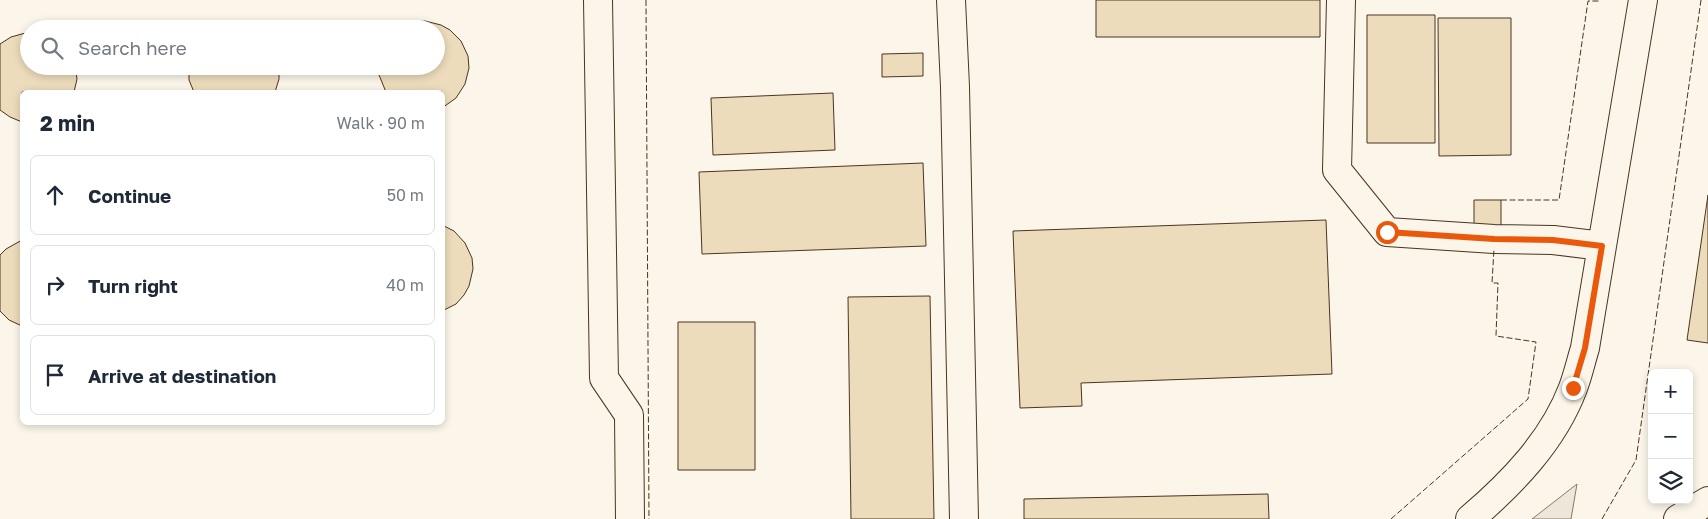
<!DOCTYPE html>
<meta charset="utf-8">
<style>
:root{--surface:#fff;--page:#f6f6f7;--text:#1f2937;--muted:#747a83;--line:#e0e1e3}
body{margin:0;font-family:"Golos Text",sans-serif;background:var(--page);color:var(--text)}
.controls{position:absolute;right:15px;bottom:15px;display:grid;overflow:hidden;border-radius:8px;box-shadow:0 2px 8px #0003}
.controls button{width:45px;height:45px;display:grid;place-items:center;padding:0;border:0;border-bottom:1px solid var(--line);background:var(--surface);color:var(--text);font:25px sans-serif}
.stop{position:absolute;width:15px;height:15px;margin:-11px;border:4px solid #ea580c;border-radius:50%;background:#fff}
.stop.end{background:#ea580c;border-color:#fff;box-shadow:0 1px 5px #0008}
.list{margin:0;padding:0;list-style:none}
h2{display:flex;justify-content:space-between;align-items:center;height:65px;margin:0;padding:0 20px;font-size:21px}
h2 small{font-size:16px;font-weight:400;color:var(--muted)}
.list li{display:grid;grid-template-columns:32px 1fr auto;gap:15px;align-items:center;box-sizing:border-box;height:80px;margin:0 10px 10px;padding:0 10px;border:1px solid var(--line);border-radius:8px}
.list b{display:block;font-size:19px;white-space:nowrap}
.list em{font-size:16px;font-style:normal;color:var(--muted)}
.icon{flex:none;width:28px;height:28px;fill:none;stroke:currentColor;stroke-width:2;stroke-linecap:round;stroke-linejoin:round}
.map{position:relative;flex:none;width:1708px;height:519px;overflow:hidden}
.search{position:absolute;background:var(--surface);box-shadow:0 2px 8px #0003;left:20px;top:20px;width:425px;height:55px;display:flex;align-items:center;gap:12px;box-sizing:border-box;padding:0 18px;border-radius:28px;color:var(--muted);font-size:19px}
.panel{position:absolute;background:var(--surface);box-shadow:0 2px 8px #0003;left:20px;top:90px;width:425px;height:335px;border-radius:8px}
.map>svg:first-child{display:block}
.green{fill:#ede6d9;stroke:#887966}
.building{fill:#ecdcbc;stroke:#4a3520}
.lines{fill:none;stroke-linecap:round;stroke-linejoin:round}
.minor-casing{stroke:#4a3520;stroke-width:30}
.minor{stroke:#fbf6e9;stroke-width:28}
.fence{stroke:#4a3520;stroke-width:1;stroke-dasharray:6 2.5;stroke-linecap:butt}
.route{stroke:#ea580c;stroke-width:6}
</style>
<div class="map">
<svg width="1708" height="519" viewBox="0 0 1708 519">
<rect width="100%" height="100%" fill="#fbf6e9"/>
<!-- green -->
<path class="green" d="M1577,484l-6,35h-39z"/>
<!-- building -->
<path class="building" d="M1096,0h224v37h-224z
M1367,15h68v128h-68z
M1438,18h73v137l-72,1z
M425,21l16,4 9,5 11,11 7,15 1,12 -4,16 -9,14 -14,10v-16h-56l-7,-17 -1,-9h58v-37h-38l16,-7z
M230,27h11l6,2h-26z
M29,32v34h46l2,13 -3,13h-52v30l-12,-5 -10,-7v-66l11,-7z
M923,53v23l-41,1v-23z
M189,66h90v13l-4,13h-81l-5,-12z
M833,93l2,57 -122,5 -2,-57z
M923,163l3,83 -224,8 -3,-82z
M1708,195v148l-21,-3z
M1474,200h27v26h-27z
M1326,220l6,154 -251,9 1,23 -62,2 -7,-177z
M442,225l12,6 11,12 7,15 1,11 -4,17 -5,9 -8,9 -14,7z
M22,240v86l-13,-6 -9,-9v-56l6,-6z
M930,296l4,223h-83l-3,-222z
M678,322h77v148h-77z
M1268,494l1,25h-245v-20z"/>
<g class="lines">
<!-- minor casing -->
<g class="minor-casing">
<path id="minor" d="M598,0l6,378 25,37 1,104
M951,0l4,87 9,432
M1341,0l-4,170 50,62 107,7 59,1 49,6
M1470,519c42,-36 83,-78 103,-131 5,-13 8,-27 12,-40l58,-348
M1678,519l30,-18"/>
</g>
<!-- minor -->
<use href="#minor" class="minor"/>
<!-- fence -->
<path class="fence" d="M646,0l3,519
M1501,200h58l29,-199h12v-1
M1391,519l137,-120 8,-57 -40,-6 2,-53h-6l2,-34
M1602,519l34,-59 65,-460"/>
</g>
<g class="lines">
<!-- route -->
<path class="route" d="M1387,232l107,7 59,1 49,6 -17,102 -12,40"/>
</g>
</svg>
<div class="controls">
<button>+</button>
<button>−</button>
<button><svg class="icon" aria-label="layers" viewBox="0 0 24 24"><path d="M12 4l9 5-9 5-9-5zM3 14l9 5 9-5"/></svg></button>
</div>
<div class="stop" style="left:1387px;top:232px"></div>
<div class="stop end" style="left:1573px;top:388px"></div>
<div class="search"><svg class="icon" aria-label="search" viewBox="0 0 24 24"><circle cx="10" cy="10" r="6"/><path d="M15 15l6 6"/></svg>Search here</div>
<section class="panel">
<h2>2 min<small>Walk · 90 m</small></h2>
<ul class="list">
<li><svg class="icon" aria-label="ahead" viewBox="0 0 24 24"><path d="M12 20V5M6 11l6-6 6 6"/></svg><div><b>Continue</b></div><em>50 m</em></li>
<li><svg class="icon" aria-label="right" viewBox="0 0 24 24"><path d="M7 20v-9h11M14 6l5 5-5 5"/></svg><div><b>Turn right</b></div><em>40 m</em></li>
<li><svg class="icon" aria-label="arrive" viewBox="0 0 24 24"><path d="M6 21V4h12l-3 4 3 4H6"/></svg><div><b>Arrive at destination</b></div></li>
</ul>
</section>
</div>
